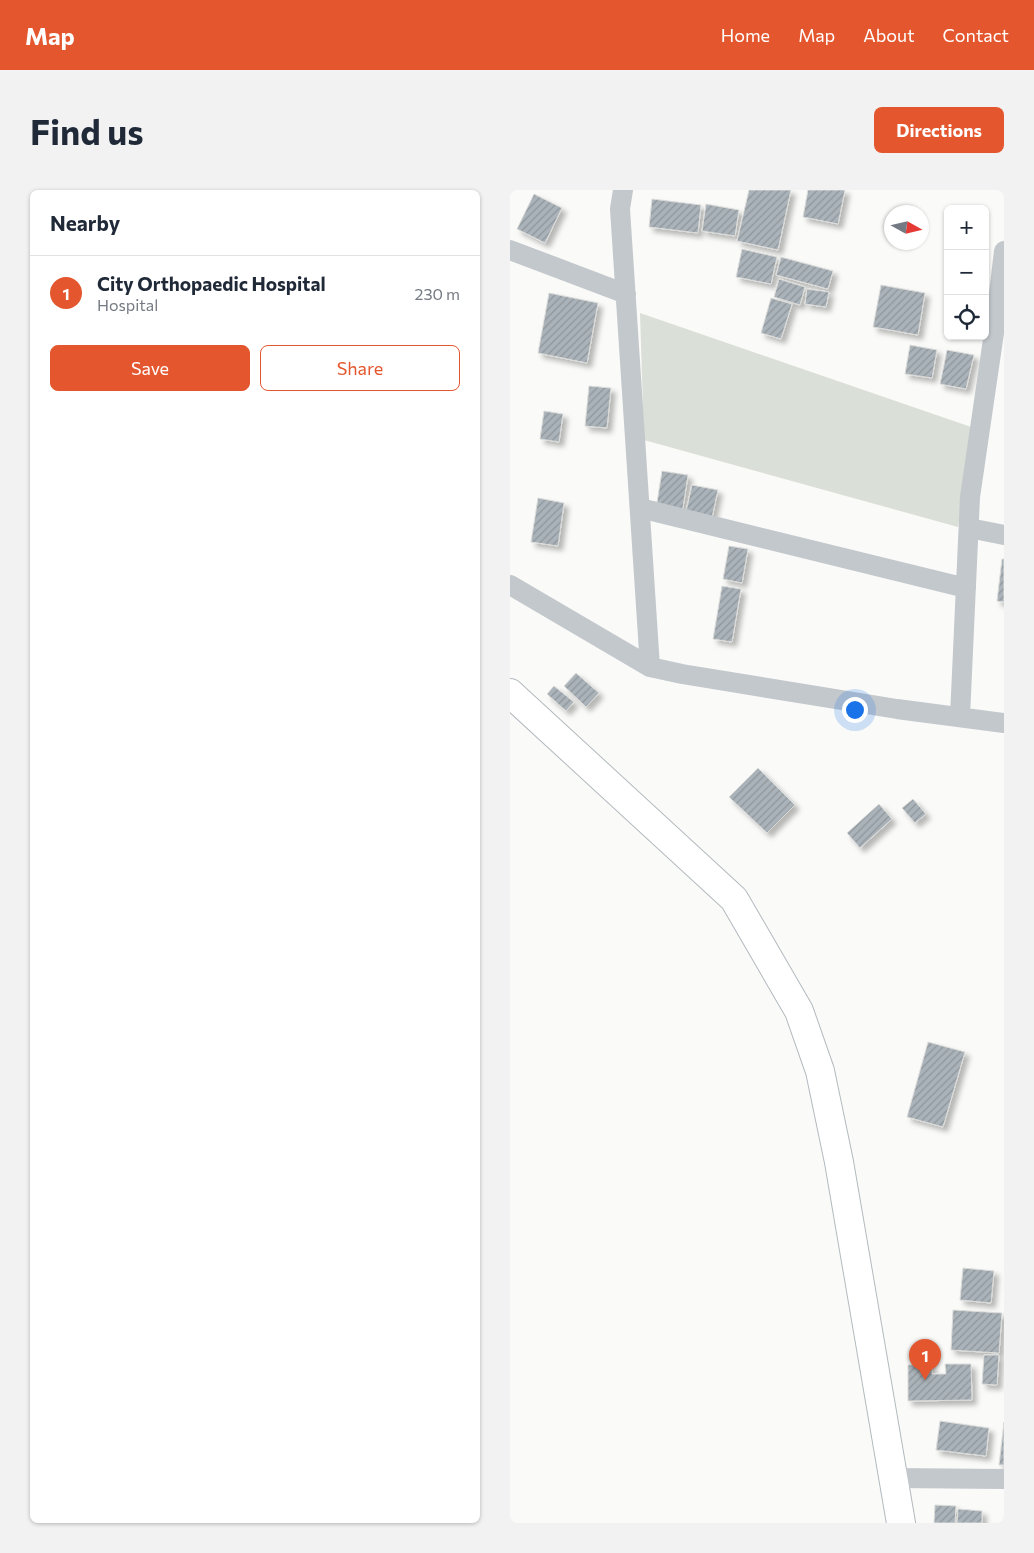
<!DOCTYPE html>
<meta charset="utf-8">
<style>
:root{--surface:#fff;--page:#f2f2f3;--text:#1f2937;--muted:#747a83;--line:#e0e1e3;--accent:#e4572e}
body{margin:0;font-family:Commissioner,sans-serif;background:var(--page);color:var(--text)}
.controls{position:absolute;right:15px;top:15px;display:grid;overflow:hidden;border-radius:8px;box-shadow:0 1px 4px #0004}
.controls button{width:45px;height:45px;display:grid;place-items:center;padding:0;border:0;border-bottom:1px solid var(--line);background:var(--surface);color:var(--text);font:25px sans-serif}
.compass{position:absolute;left:374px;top:15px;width:45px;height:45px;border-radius:50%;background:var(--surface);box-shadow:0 1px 4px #0004;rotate:98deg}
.you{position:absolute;left:344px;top:519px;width:18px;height:18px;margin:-12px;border:4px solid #fff;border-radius:50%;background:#1a73e8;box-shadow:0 0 0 8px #1a73e833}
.badge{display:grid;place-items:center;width:32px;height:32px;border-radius:50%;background:var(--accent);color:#fff;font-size:16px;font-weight:700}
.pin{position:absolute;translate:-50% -41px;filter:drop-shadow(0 1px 2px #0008)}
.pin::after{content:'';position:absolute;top:26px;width:18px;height:15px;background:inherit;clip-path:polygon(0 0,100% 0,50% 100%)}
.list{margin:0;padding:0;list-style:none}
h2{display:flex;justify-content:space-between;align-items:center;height:65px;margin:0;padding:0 20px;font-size:21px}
h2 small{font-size:16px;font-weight:400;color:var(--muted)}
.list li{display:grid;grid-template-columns:32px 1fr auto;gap:15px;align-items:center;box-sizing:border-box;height:75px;padding:0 20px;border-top:1px solid var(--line)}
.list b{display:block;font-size:19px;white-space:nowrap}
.list p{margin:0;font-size:16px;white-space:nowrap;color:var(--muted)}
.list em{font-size:16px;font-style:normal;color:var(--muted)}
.actions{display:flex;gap:10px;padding:15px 20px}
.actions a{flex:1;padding:11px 0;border:1px solid var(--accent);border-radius:8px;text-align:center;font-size:18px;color:var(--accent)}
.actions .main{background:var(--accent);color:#fff}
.icon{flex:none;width:28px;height:28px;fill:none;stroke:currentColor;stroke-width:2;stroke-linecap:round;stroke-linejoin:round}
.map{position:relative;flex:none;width:494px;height:1333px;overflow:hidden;border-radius:8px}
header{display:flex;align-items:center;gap:30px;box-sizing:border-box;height:70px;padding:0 25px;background:var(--accent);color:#fff}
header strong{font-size:24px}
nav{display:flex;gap:28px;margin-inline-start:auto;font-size:18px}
.intro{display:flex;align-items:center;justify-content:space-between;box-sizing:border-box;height:120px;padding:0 30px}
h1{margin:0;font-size:35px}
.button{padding:12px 22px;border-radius:8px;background:var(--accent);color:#fff;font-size:18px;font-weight:700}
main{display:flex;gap:30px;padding:0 30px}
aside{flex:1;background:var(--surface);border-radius:8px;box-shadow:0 1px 4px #0004}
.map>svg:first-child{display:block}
.park{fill:#dadfd7}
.building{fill:url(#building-hatch);stroke:#dcdcda;filter:url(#shadow)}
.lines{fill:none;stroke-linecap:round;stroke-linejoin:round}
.secondary-casing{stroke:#b3babf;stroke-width:30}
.street{stroke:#c3c8cc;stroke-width:20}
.secondary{stroke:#fff;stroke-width:28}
</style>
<header>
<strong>Map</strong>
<nav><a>Home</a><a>Map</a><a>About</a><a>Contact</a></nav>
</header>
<div class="intro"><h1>Find us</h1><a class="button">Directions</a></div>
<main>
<aside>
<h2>Nearby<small></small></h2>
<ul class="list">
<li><span class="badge">1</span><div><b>City Orthopaedic Hospital</b><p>Hospital</p></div><em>230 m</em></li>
</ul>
<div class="actions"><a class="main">Save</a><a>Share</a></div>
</aside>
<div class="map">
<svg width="494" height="1333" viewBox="0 0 494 1333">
<defs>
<pattern id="building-hatch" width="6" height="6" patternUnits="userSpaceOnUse" patternTransform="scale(1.25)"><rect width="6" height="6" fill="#aab3b9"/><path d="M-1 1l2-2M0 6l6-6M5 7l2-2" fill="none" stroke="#8e969c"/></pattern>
<filter id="shadow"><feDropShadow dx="4.5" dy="4.5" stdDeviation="2.5" flood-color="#0004"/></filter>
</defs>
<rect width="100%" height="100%" fill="#fafaf8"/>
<!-- park -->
<path class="park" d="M130,123l334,115 -16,99 -314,-87z"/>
<!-- building -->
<path class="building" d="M239,0h42l-13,60 -41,-9z
M298,0h37l-7,34 -35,-7z
M24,4l28,14 -17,35 -28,-14z
M142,9l49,6 -3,28 -49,-6z
M196,14l33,6 -4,26 -33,-5z
M232,59l35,8 -6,27 -35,-7z
M271,67l52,14 -5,18 -52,-14z
M269,89l26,8 -5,18 -26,-8z
M371,95l44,8 -7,42 -45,-8z
M297,99l22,3 -3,15 -21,-3z
M39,103l49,10 -11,60 -49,-10z
M261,108l21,6 -11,35 -20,-6z
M400,155l27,5 -5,28 -27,-4z
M437,160l27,5 -8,34 -26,-5z
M79,196l22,2 -4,40 -22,-2z
M34,221l19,3 -4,28 -19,-3z
M152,281l26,4 -6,39 -26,-5z
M182,295l26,5 -7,32 -26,-6z
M28,308l26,5 -6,43 -27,-4z
M219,356l19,3 -6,34 -19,-4z
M492,369h2v43l-7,-1z
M212,396l19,3 -9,53 -19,-3z
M66,483l23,20 -13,14 -22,-21z
M44,496l20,16 -8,9 -19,-17z
M248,578l37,37 -28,28 -38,-36z
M403,609l13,15 -11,9 -13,-15z
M369,614l13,15 -32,29 -13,-15z
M418,852l37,10 -22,75 -36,-10z
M453,1078l31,3 -3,32 -31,-3z
M443,1120l49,3 -3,40 -48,-3z
M474,1165h15l-2,30 -15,-1z
M435,1174h26l1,36 -64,1v-36h24v9h14z
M430,1231l49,7 -3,28 -50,-6z
M494,1232v43h-5z
M425,1315l21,1 -1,17h-21z
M448,1319l24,2v12h-25z"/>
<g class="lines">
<!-- secondary casing -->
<g class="secondary-casing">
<path id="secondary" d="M0,503l224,206 65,112 21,60 19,91 62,361"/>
</g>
<!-- street -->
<path class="street" d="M113,0l-3,19 30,458
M0,60l116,44
M130,318l326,80
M459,338l35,7
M0,395l140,82 32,7 215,35 107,14
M450,527l10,-220 26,-178 8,-68
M383,1288l111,1"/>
<!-- secondary -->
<use href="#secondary" class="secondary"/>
</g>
</svg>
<div class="controls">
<button>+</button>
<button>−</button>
<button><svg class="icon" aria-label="locate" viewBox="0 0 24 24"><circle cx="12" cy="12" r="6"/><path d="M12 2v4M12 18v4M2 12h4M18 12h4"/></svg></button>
</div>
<svg class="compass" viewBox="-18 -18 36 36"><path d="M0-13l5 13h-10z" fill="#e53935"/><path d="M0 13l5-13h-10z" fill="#747a83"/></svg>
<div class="you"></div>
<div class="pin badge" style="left:415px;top:1190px">1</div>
</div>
</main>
